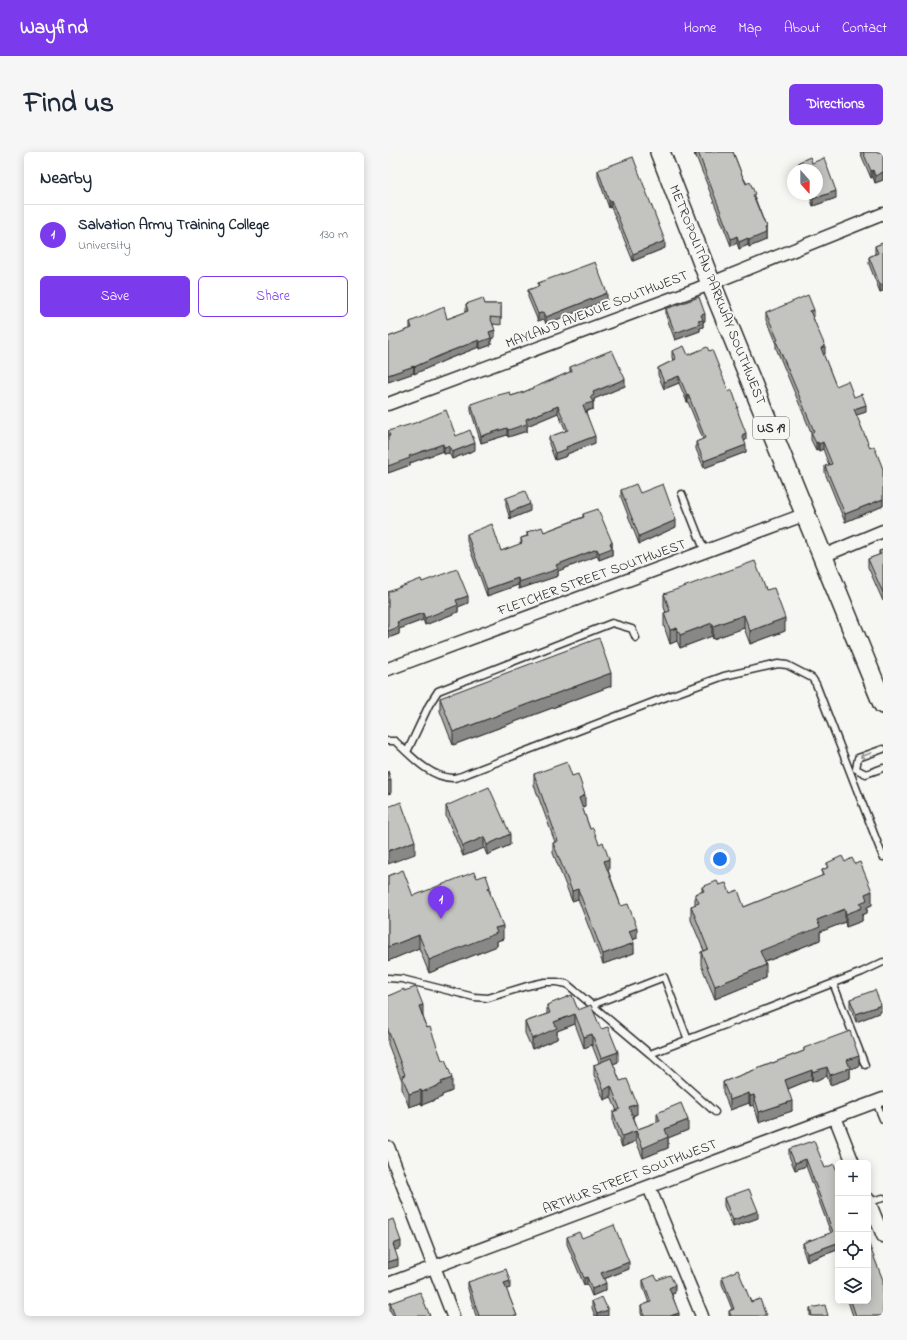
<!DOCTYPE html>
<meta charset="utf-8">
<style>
:root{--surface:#fff;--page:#f6f6f7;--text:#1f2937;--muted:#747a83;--line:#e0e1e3;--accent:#7c3aed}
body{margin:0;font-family:"Indie Flower",sans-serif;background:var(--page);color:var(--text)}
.controls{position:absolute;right:12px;bottom:12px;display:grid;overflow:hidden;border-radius:6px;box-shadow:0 2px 10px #0003}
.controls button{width:36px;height:36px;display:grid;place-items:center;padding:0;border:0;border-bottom:1px solid var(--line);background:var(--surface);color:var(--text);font:20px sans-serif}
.compass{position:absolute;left:399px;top:12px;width:36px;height:36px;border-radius:50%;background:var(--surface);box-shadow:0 2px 10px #0003;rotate:159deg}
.you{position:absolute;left:332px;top:707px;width:14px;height:14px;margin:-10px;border:3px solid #fff;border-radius:50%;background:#1a73e8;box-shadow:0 0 0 6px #1a73e833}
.badge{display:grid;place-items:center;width:26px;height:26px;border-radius:50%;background:var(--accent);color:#fff;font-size:13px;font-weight:700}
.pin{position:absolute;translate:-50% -33px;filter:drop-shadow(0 1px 2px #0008)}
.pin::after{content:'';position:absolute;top:21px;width:14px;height:12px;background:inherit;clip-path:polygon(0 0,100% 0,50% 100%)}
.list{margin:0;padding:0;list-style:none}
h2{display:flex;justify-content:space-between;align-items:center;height:52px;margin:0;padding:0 16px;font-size:17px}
h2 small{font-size:13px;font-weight:400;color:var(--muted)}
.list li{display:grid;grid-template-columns:26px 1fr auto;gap:12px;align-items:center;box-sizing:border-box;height:60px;padding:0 16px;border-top:1px solid var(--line)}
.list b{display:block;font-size:15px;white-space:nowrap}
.list p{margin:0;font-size:13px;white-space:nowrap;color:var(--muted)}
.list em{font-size:13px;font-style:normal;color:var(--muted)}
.actions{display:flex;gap:8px;padding:12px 16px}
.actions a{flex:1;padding:9px 0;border:1px solid var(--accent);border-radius:6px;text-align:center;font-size:14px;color:var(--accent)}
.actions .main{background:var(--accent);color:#fff}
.icon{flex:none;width:22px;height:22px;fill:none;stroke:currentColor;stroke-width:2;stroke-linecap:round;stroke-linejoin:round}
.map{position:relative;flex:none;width:495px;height:1164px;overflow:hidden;border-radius:6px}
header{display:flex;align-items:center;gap:24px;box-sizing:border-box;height:56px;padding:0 20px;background:var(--accent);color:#fff}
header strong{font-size:19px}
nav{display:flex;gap:22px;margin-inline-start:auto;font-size:14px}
.intro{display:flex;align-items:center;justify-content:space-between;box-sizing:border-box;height:96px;padding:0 24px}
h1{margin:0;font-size:28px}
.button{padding:10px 18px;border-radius:6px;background:var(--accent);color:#fff;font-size:14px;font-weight:700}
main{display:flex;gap:24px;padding:0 24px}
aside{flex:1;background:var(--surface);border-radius:6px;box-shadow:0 2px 10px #0003}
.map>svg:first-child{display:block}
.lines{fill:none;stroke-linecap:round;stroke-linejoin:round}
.lane-casing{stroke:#2b2b2b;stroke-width:9}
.street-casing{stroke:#2b2b2b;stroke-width:15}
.primary-casing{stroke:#2b2b2b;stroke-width:22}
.lane{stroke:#f6f6f2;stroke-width:6}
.street{stroke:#f6f6f2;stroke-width:12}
.primary{stroke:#f6f6f2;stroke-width:19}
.wall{fill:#a8a8a5;stroke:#2b2b2b}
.shaded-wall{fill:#888886;stroke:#2b2b2b}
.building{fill:#c3c3c0;stroke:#2b2b2b}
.oneway{stroke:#90908e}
.labels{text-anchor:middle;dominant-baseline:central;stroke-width:4;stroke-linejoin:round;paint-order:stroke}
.shield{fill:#f6f6f2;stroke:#686867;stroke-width:1}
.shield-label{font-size:13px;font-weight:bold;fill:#2b2b2b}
.street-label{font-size:14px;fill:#2b2b2b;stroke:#f6f6f2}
</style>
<header>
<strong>Wayfind</strong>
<nav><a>Home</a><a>Map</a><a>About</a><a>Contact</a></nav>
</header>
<div class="intro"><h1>Find us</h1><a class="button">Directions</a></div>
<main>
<aside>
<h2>Nearby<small></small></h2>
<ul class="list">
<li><span class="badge">1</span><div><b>Salvation Army Training College</b><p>University</p></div><em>130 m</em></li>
</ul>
<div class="actions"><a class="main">Save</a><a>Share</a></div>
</aside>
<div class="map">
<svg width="495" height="1164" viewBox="0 0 495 1164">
<rect width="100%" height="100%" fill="#f6f6f2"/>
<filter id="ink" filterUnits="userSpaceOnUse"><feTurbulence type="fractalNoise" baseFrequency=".025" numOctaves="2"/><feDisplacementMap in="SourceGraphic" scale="8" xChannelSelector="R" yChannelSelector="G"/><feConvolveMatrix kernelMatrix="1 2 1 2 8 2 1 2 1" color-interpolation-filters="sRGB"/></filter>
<g filter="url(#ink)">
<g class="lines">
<!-- lane casing -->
<g class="lane-casing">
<path id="lane" d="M294,342l23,58
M0,589h7c15,14 36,38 59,37 5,-1 11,-3 15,-5l192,-74 63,-23 54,-12 9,1 25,13 4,6 67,173
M19,600l22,-47 9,-14 174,-68 20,6 4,9
M468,617l2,-11 25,-9
M468,617l10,5 17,-6
M0,826l14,1 72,18 14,1 39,-12 18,-4h12l10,2 83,70 65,58
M445,831l32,82
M204,853l72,-28 24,63
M262,902l212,-82 21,-10
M488,950l7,17
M481,1050l14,-4"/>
</g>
<!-- street casing -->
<g class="street-casing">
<path id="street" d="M0,252l309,-115 186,-75
M435,404l60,-25
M0,517l418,-155
M447,965l18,46
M0,995l65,169
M261,1035l53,129
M480,1047l15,37
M0,1132l495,-185"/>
</g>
<!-- primary casing -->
<g class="primary-casing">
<path id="primary" d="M272,0l46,119 177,433"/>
</g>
<!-- lane -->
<use href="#lane" class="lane"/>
<!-- street -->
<use href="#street" class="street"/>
<!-- primary -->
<use href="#primary" class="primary"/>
</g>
<!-- wall -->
<path class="wall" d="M306,0h39l9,23 13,23 11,29v13l-17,7 -1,-2 -9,4 -2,-6 -6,3 -35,-90h-1z
M472,0h23v28l-8,3 -2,-6 -2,1z
M411,10l13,1 24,35 -23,8 -4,-12h8v-24h-17z
M210,18l67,78 -32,13 -22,-54 -2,1 -11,-31z
M495,91v48l-3,1 -11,-28v-7l6,-3v-8z
M150,131l69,17 -61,24 -2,-5 -6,2 -10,-24v-7l10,-3z
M78,152h35v21l-8,-1 2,13 -4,2v6l-11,4 -1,-2 -31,12 -34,15v-1l-26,9v-45l22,-8v-7l37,-3 19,-7z
M278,157l39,12h-2v6l-3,1v3l-25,9 -9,-24z
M378,161l48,4h-1l12,37h-2l13,32 18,11 12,15 -10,3 14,33 13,21v37l-38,16 -20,-49v-7l4,-1 -6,-16 -4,2 -1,-2 -2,1 -5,-10v-8l-35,-84v-4l-10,-24z
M284,199l16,4 50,59 8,26 -2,1 2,11 -42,16 -8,-19v-7l7,-3 -15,-37h-1l-8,-19 -15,6 -6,-14v-7l16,-8 -2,-2z
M182,215l55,19 -31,13v3l-1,1v6l-7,3 9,31 -28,11v2l-12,4 -6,-16v-7l17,-6 -8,-18 -31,13v5l-19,6 -1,-2 -26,8 -10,-32v-7l40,-8 13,-4 46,-20z
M0,279l68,5 19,14 -23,9 -3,-6 -5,1 -1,-3 -33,12v2l-22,8z
M233,338l19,3 36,34 -37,17 -18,-47z
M118,346l24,13 -20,8 -4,-13z
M195,362l29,28v13l-13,5 -2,-4 -39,15v5l-39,13 -1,-4 -31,11 -20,-55v-7l34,17 20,-7v-6l6,-2v-4h17l39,-15z
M495,398v51l-15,-34v-8l11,-4v-4z
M34,430l46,21 -10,4v5l-33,13 -2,-5 -24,9v5l-11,4v-46z
M378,438l19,41 -35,13 -6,-16 -31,11 -1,-3 -32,12 -3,-7 -7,3 -6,-18v-13h2l-2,-6v-13z
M223,534l-158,59 -13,-34v-13z
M146,622l38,2 13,30 -3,1 8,22 19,41h-1l13,36 16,32 -4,2 1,13 -31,11 -25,-65 -6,2 -19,-48v-10l2,-1 -21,-57z
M58,654l64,39 -23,10 -3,-7 -21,8 -17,-40z
M457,710l27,43 -5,2v6l-5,2v6l-16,6 -1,-5 -25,10v8l-55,22 1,16 -51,21 -14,-34v-13l3,-1 -13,-31v-14l4,-1v-11l7,-2v-5l17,-2 11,8 14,14 78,-31v-6l5,-2v-5z
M0,724l25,20 64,-18 13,16 13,45 -6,2v5l-68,27 -10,-25 -31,13z
M16,839l19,26 29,74 -10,4v2l-20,8 -1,-2 -12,4 -7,-18v-8l-14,-37v-48z
M462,847l31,13 -25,10 -6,-16z
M159,853l31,5 23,19 17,33 -5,2 7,17 17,33 -4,2 5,13 19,-7v-9l31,17 -20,8v10l-25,10 -7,-17 -14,6 -9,-24v-11l4,-1 -6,-14 -7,3 -10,-25v-10l5,-2 -7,-18 -8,3 -9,-24 -18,7v8l-25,10 -7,-16v-11l22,-8z
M416,896l55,18 -9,3v9l-20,7 -3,-9 -15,6v-3l-24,10 4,22 -33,11 -5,-17 -4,1 -1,-3 -19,7 -7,-18v-10l81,-31z
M401,997l36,19 13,5v81l-1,-4 -30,11 -4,-11v-7l28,-10 -25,-67 -11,4 -6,-14z
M336,1046l34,20 -25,9 -9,-21z
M179,1085l15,1 47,31 -25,10 2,11 -14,6 -5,-12 -3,1 -17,-41z
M334,1125l29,25 15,14h-37v-5l3,-2 -10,-25z
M255,1128h14l18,13 -3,1 7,22h-37l-1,-3v-7l8,-3 -6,-16z
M80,1130l42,6 -4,1 11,27h-41l-8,-27z
M204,1149l16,15h-13l-3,-8z
M460,1149h20l15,15h-30z
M2,1151l40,13h-37l-3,-6z
M422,1156l18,8h-18z"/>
<!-- shaded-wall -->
<path class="shaded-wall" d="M307,0h1v4h-1z
M485,18v7l-2,1v-7z
M495,20v8l-8,3v-7z
M448,39v7l-23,8v-7z
M223,48v7l-2,1v-7z
M378,75v13l-17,7v-7l15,-12z
M349,84v7l-6,3v-7z
M360,86v7l-9,4v-7z
M277,89v7l-32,13v-7z
M495,132v7l-3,1v-7z
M219,141v7l-61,24v-7z
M426,158v7l-4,1v-7z
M156,160v7l-6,2v-7z
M317,162v7h-2v6l-3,1v3l-25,9v-7l23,-12 3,-6z
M107,178v7l-4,2v6l-11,4v-7l9,-10z
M91,188v7l-31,12 -34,15v-7l34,-15z
M437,194v8l-4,1v-7z
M26,214v7l-26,9v-7z
M291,224v7l-15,6v-7z
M237,227v7l-31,13v3l-1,1v6l-10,3v-7l7,-8 3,-5z
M300,242v8h-1v-7z
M478,253v7l-12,4v-7z
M170,254v7l-31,13v5l-19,6v-7l18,-11z
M119,276v7l-26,8v-7z
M358,281v7l-4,2v-7z
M207,284v7l-28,11v2l-12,4v-7l11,-6z
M430,290v7l-2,1v-7z
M435,290v7l-4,2v-7z
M87,291v7l-23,9v-7z
M55,292v7l-33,12v2l-22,8v-7l21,-10z
M358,293v7l-42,16v-7z
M61,294v7l-5,1v-7z
M495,347v7l-38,16v-8z
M142,352v7l-20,8v-7z
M288,368v7l-37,17v-8z
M224,390v13l-13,5v-7l11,-10z
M209,397v7l-39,15v5l-39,13v-7l37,-17z
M130,426v7l-31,11v-7z
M80,444v7l-10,4v5l-33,13v-7l31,-18z
M35,461v7l-24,9v5l-11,4v-7l9,-9z
M356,463v13l-31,11v-13z
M397,466v13l-35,13v-13z
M324,471v13l-32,12v-13z
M289,476v13l-7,3v-14z
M223,521v13l-158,59v-13z
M3,628v13l-3,1v-13z
M197,643v11l-6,2v-10z
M122,682v11l-23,10v-10z
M96,685v11l-21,8v-10z
M27,689v13l-27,10v-13z
M221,707v11l-5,2v-11z
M102,735v14l-2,-13z
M190,737v10l-6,2v-10z
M484,739v14l-5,2v6l-5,2v6l-16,6v-13l14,-11 5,-9z
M457,757v13l-25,10v8l-60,24v-13l57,-31z
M115,774v13l-6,2v5l-68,27v-13l66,-32z
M249,776v10l-8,3v-10z
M31,783v13l-31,13v-14z
M246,791v10l-31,11v-10z
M378,813v13l-51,21v-13z
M35,853v13l-4,-12z
M493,853v7l-25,10v-8z
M187,862v10l-18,7v8l-25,10v-10l22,-17z
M204,882v11l-8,3v-11z
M230,900v10l-17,7v-11z
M471,904v10l-9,3v9l-20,7v-10l17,-15z
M439,915v9l-15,6v-10z
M424,918v9l-27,11v-10z
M64,926v13l-10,4v2l-20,8v-13l19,-10z
M223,934v11l-7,3v-10z
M33,938v13l-12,4v-13z
M361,941v10l-19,7v-10z
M366,943v10l-4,1v-10z
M404,949v10l-33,11v-10z
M249,952v10l-8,3v-10z
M300,968v10l-20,8v10l-25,10v-10l22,-19z
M248,979v10l-14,6v-11z
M418,1007v7l-11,4v-7z
M370,1059v7l-25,9v-7z
M13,1089v7l-8,3v-7z
M449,1091v7l-30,11v-7z
M10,1107v7l-10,3v-7z
M241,1110v7l-28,11v-7z
M199,1125v7l-3,1v-7z
M122,1129v7l-6,2v-7z
M218,1131v7l-14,6v-7z
M287,1133v8l-6,2v-7z
M220,1158v6h-11v-2z
M291,1161v3h-9z"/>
<!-- building -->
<path class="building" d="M310,0h35l9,23 4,9 4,-2 5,12 -2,1 13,32 -2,1 2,5 -17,7 -1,-2 -9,4 -2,-6 -6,3z
M475,0h20v20l-8,4 -2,-6 -2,1z
M245,5l32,84 -32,13 -22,-54 -2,1 -11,-31z
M422,5l2,6 12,-5 12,33 -23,8 -2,-5h6v-24h-15l-3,-8z
M495,91v41l-3,1 -11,-28 9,-4 -3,-7z
M207,110l12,31 -61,24 -2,-5 -6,2 -10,-24 11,-4 -1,-3z
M420,143l6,15 -4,1 15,35 -4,2 15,38 12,-5 6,16 8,-3 4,11 -12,4 16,39 4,-2 9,23v30l-38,15 -20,-48 7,-2 -9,-22 -4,2 -1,-2 -2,1 -5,-10 3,-2 -38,-90 2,-1 -12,-27z
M311,145l6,17 -4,1 2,5 -5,1 2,3 -25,9 -9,-24z
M95,146l2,6h16v14l-11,-1 5,13 -6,2 2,6 -11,4 -1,-2 -31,12 -34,15v-1l-26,9v-38l24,-9 -2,-6 34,-15 3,12 21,-8 -2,-7z
M296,194l4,9 19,-8 2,4 3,-1 17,42 3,-2 6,17 -1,1 2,7 7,18 -4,2 4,10 -42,16 -8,-19 9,-4 -17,-44 -1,1 -8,-19 -15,6 -6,-14 18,-9 -4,-8z
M224,198l13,29 -32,13 1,3 -4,2 3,5 -10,3 12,31 -29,11 1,2 -12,4 -6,-16 19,-7 -10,-24 -32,13 1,5 -19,6 -1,-2 -26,8 -10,-32 20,-7 19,-5 1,4 13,-4 48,-21 -2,-4z
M58,258l10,26 14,-6 5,13 -23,9 -3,-6 -5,1 -1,-3 -34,12 1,2 -22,8v-30h2l-2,-5 27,-8z
M248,332l4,9 23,-9 13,36 -37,16 -18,-46z
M137,339l5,13 -20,8 -4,-14z
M210,357l14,33 -2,1 2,5 -13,5 -2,-4 -41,16 2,4 -39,13 -1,-4 -31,11 -20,-55 25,-10 9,27 21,-8 -1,-5 7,-2 -1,-4 15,-5 2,5 40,-15 -1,-3z
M495,398v43l-15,-34 13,-5 -2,-3z
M367,409l11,29 8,-2 11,30 -35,13 -6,-16 -31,11 -1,-3 -32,12 -3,-7 -7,2 -6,-17 6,-2 -6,-17z
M69,417l11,27 -12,4 2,5 -33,13 -2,-5 -26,9 2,5 -11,4v-39l33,-13 1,3z
M211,486l12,35 -158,59 -13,-34z
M179,610l5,14 6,-2 7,21 -6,3 11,31 3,-1 6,16 4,-2 6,17 -5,2 17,45 7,-2 9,24 -8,3 5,12 -31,11 -25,-65 -6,2 -7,-18 -12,-30 5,-2 -24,-67z
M0,619l3,9 -3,1z
M101,635l21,47 -23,11 -3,-8 -21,9 -17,-40z
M13,650l14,39 -27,10v-44z
M454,704l3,6 7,-4 3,6 5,-2 12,29 -7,3 2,6 -7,3 2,5 -16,6 -1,-5 -28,11 3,7 -60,24 6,14 -51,21 -14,-34 7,-3 -17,-43 8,-3 -4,-9 9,-3 -2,-4 15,-6 2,4 7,-2 4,10 8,-3 6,17 80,-32 -2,-5 7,-3 -2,-4z
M15,718l10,26 61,-24 3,6 9,-3 4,12 -2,1 15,38 -8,2 2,5 -68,27 -10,-25 -31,12v-71z
M28,835l7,18 -4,1 8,22 3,-1 12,33 3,-1 7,19 -11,4 1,2 -20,8 -1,-2 -12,4 -7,-18 3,-1 -17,-45v-34l16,-7v2z
M487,838l6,15 -25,9 -6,-15z
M184,843l6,15 13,-5 10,24 7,-2 10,25 -17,6 -9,-24 -8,3 -9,-23 -21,8 3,6 -25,11 -7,-17 25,-9 -3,-8z
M462,879l9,25 -12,4 3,8 -20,7 -3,-8 -15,5v-2l-27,10 7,21 -33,11 -5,-17 -4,1 -1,-3 -19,7 -7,-18 81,-31v-3z
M223,906l9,23 7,-2 10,25 -8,3 9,22 22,-8 -3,-8 24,-10 7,17 -23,9 3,8 -25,11 -7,-17 -14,5 -9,-24 7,-3 -9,-23 -7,4 -10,-25z
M426,989l11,27 9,-4 4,9v74l-1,-4 -30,11 -4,-11 30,-11 -27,-73 -11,4 -6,-14 20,-7 1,1z
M361,1037l9,22 -25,9 -9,-22z
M5,1067l8,22 -8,3 5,15 -10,3v-41z
M226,1073l15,37 -28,11 5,10 -14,6 -5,-12 -3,1 -17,-41 12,-5 3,6z
M480,1090l15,38v36h-27l-5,-15h17z
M118,1117l4,12 -6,2 13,33h-38l-11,-34z
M350,1118l13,32 9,-3 6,17h-35l-2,-5 5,-2 -12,-32z
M267,1123l2,5 13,-5 5,10 -6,3 10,25 -9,3h-26l-3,-10 10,-4 -8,-22z
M32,1140l10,24h-35l-5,-13z
M214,1145l6,13 -11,4 -5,-13z
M437,1153l3,11h-16l-2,-8z"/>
<!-- one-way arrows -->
<defs><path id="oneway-shaft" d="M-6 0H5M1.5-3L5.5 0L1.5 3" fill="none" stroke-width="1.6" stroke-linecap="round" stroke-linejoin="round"/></defs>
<use class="oneway" href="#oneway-shaft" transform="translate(478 603) rotate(159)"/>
</g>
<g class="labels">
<!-- shield labels -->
<rect class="shield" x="365" y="265" width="36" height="22" rx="3"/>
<g class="shield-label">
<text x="383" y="276">US 19</text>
</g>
<!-- street labels -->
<g class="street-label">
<text transform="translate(329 143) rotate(68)">METROPOLITAN PARKWAY SOUTHWEST</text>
<text transform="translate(209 158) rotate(-21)">MAYLAND AVENUE SOUTHWEST</text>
<text transform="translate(204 426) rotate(-20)">FLETCHER STREET SOUTHWEST</text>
<text transform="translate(242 1025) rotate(-21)">ARTHUR STREET SOUTHWEST</text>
</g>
</g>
</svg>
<div class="controls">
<button>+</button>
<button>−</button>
<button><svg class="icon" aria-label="locate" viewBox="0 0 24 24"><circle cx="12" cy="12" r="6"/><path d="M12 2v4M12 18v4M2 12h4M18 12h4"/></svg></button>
<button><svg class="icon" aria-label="layers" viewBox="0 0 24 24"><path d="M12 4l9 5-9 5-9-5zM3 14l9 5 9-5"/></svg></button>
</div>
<svg class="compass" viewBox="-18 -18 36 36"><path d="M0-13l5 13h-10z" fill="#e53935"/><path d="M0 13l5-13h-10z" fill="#747a83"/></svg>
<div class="you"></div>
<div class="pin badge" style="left:53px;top:767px">1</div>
</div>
</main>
